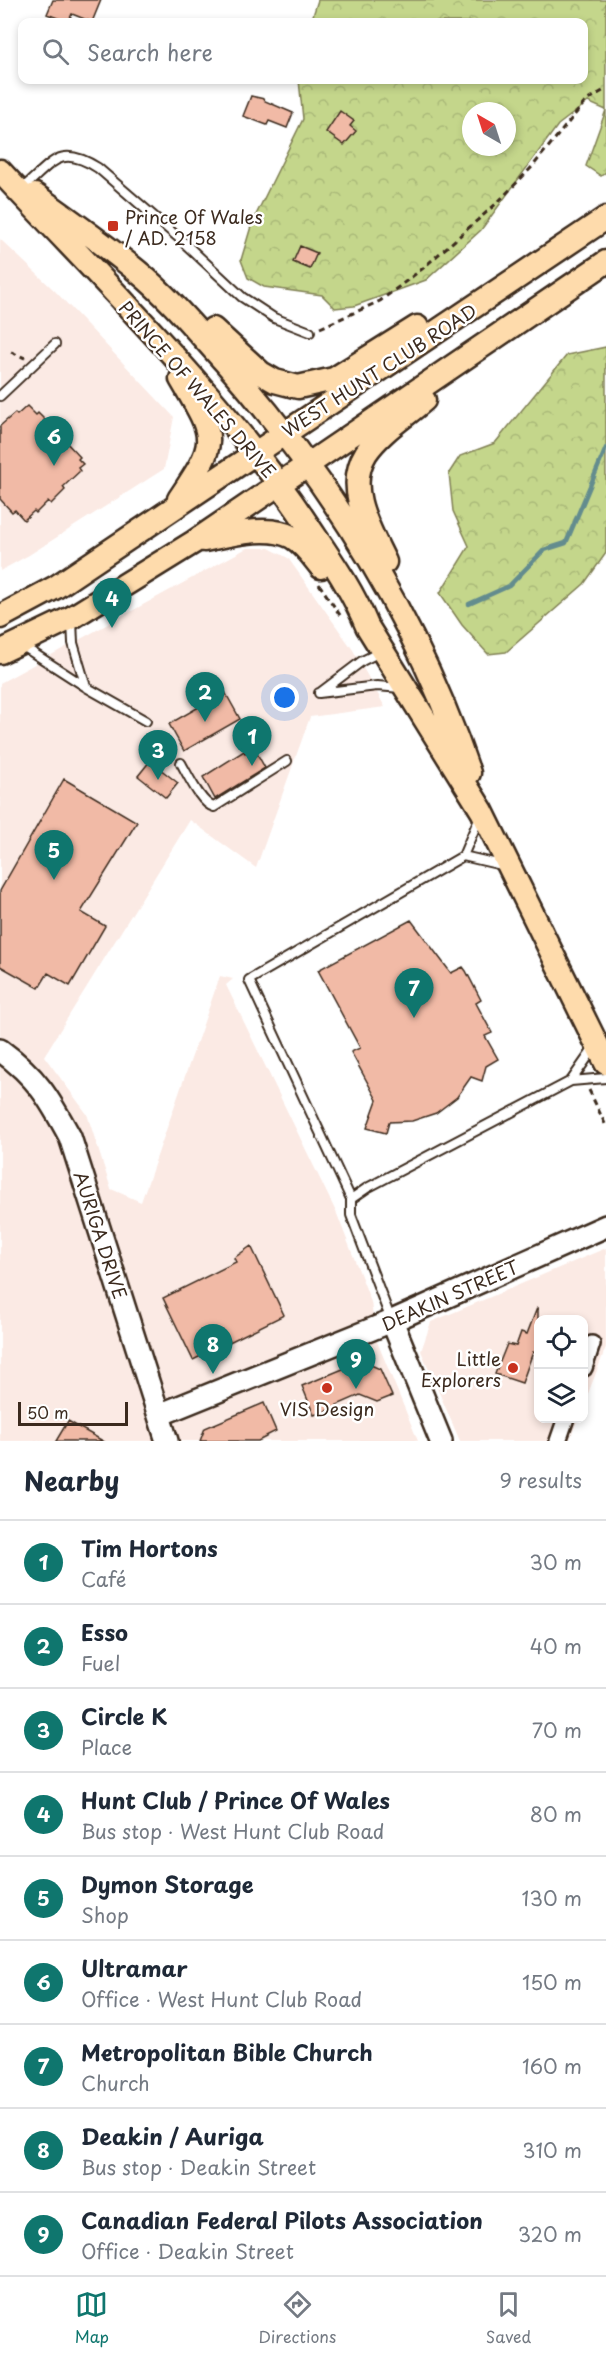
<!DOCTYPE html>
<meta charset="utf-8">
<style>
:root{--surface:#fff;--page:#f2f2f3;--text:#1f2937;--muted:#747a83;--line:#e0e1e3;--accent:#0f766e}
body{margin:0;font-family:"Playpen Sans",sans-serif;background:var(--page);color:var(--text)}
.controls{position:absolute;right:18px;bottom:18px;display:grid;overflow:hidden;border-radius:12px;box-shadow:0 3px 9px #0003}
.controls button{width:54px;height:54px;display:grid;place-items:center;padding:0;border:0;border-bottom:2px solid var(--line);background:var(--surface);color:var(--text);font:30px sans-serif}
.compass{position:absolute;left:462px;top:102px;width:54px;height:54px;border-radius:50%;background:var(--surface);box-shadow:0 3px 9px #0003;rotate:321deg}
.scale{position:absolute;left:18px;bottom:15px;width:110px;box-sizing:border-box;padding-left:6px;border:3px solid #3b2a1e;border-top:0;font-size:16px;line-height:21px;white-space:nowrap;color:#3b2a1e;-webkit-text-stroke:4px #fff;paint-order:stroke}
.you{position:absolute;left:285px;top:698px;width:21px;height:21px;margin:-15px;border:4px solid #fff;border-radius:50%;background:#1a73e8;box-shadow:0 0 0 9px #1a73e833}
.badge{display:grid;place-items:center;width:39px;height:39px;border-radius:50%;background:var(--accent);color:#fff;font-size:20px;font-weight:700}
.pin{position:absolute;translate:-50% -50px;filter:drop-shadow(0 2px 3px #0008)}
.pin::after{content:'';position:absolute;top:32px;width:21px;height:18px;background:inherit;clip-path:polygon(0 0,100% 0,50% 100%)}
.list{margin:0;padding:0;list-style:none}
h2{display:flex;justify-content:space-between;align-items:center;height:78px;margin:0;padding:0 24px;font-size:26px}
h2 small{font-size:20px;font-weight:400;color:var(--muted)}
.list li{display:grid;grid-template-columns:39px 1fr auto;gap:18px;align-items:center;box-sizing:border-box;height:84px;padding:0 24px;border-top:2px solid var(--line)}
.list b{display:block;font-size:22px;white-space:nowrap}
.list p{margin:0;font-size:20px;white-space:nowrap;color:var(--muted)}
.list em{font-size:20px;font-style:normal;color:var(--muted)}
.icon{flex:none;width:33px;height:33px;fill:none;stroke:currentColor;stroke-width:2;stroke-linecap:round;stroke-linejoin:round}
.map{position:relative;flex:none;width:606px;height:1441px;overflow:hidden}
.search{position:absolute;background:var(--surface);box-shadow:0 3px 9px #0003;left:18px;right:18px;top:18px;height:66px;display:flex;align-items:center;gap:15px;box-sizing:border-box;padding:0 21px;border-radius:12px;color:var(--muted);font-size:22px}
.sheet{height:834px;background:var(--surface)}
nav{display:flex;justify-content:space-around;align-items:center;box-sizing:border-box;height:84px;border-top:2px solid var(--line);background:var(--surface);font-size:16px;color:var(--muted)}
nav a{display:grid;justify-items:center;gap:3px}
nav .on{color:var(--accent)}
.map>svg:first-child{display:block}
.built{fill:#fbeae4}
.forest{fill:url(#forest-crowns);stroke:#808054;stroke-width:1.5;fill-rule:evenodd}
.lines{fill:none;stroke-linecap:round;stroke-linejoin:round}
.stream{stroke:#638c8e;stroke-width:4.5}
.building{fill:#f1baa6;stroke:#3b2a1e;stroke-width:1.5}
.lane-casing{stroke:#3b2a1e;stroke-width:12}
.street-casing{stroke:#3b2a1e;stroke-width:20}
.secondary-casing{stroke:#3b2a1e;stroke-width:26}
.primary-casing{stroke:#3b2a1e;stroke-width:27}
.path{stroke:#3b2a1e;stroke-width:3;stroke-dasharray:6 4.5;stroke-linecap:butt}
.lane{stroke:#fff;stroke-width:8}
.street{stroke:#fff;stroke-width:15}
.secondary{stroke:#fff;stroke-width:21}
.primary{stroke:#fedbac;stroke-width:22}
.poi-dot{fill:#c8321e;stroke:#fff;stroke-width:2}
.labels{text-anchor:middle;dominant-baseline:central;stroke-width:5;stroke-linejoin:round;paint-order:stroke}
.poi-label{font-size:18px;fill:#3b2a1e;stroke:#fff;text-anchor:start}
.street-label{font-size:18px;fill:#3b2a1e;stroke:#fff}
</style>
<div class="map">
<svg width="606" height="1441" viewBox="0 0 606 1441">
<defs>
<pattern id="forest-crowns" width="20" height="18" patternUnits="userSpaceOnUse" patternTransform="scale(1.5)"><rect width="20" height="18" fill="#c4d68b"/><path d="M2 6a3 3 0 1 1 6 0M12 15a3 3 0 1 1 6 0" fill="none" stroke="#a9b878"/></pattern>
</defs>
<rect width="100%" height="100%" fill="#fff"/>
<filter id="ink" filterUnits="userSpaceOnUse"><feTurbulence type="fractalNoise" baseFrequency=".0167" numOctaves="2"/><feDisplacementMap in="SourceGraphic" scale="12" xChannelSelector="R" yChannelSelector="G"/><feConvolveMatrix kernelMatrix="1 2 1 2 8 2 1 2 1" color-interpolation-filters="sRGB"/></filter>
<g filter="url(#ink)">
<!-- built -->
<path class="built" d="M0,239l55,52 119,126 -10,52 -135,86 -29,16z
M247,548h22l19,10 65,92 32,57 -75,10 -54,151 -66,-48 -146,236 43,58 24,75 30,13 79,-226 13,3 -7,6 111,229 34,88 5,37 42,102h-418v-758z
M606,1248v99l-22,57v-84h-46v98l40,1 -9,22h-109l-39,-90 10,-29z"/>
<!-- forest -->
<path class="forest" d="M318,0h288v172l-5,4 -15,-10 20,-56 -18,-8 -30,23 -77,105 -55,50 -72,26 -19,2 -13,-13 -58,-8 -16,-9 -7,-18 11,-37 51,-104 -4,-39h285v-58h-273zM471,111h36v36h-36z
M606,347v206l-22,31 -78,68 -18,2 -26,-29 -22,-32 29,-47 -16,-35 -4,-38 11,-17 35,-13 72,-88z"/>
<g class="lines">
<!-- stream -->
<path class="stream" d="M469,604l40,-18 35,-36 22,-7 40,-95"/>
</g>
<!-- building -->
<path class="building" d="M53,0h48l-9,22 -20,-8 -4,8 -21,-8z
M251,96l13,3 1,2 28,12 -6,15 -18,-7 -2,4 -24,-9z
M340,111l14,10 -4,5 6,5 -12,14 -18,-13z
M300,246l17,7 -7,16 -17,-7z
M27,406l9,9 2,-2 12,12 3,-2 14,14 -3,3 16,17 -2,2 5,5 -5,4 2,3 -17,16 2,3 -14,14 -3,-3 -12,12 -2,-2 -10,9 -9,-10 -3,2 -12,-13v-73l15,-13 2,2z
M225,692l15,27 -56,32 -15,-27z
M254,748l11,20 -50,31 -12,-22 41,-26 1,2z
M150,761l28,22 -12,15 -28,-22z
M64,779l73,43 -56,90 24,14 -35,60 -22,-13 -9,15 -39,-22v-75z
M411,920l40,53 12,-6 3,4 15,29 -5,3 16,30 -7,3 13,23 -12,7 -4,15 -11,-4 -14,20 -21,16 -24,8 -23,1 -3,11 -19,-5 10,-28 -26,-48 9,-4 -42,-78z
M251,1246l33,69 -91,45 -30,-62 73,-36 -2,-4z
M537,1308h1v46l-5,-2 -11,31 -27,-9 12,-30 9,2 5,-14 6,2z
M362,1361l18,8 12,27 -15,6 -17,-7 -23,10 1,2 -24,8 -12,-29z
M264,1403l12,28 -10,5v1l-8,4h-58l5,-13z
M68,1421l35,20h-47z"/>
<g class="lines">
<!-- lane casing -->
<g class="lane-casing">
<path id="lane" d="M24,187c29,-25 36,-43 74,-19l82,71 62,58 32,21 36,14
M0,396l55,-52
M72,621l1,22 13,44
M21,645l65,42 60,34
M321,692l41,-31 18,-9
M319,693l58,-7 24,2
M181,763c7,12 20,41 33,44l73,-46
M463,856l43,10
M571,1081l23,-33
M351,1199l-102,-219 214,-124 17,-40
M391,1320l-40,-105v-16l16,-11 204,-107 35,-3"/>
</g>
<!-- street casing -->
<g class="street-casing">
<path id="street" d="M584,1368l8,-24
M558,1441l8,-23"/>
</g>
<!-- secondary casing -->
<g class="secondary-casing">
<path id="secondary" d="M0,1050c37,27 49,48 70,87l97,304
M392,1321l49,120
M159,1415l233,-94 214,-95"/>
</g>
<!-- primary casing -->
<g class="primary-casing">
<path id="primary" d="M0,171c106,114 220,223 307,353 22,33 45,65 60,102l115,185 124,252
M35,195c34,24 69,49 102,76 32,26 60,60 88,91 106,120 192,259 244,411
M213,329l48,44 14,8 23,6 36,-8 83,-52
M179,499c40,-59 37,-60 2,-120
M204,540c25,-5 65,-16 88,-3 12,7 21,20 29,30
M385,562c-15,-32 -41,-74 -19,-109 14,-21 40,-37 58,-53
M0,617l56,-30 550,-369
M0,652l71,-34 123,-76 412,-280"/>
</g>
<!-- path -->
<path class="path" d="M320,328l60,-27 42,-32 75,-66 35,-36 54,-66 20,-12
M11,352l14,6
M319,584l23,34
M589,1090l17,36"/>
<!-- lane -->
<use href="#lane" class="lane"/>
<!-- street -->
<use href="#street" class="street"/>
<!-- secondary -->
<use href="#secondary" class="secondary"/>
<!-- primary -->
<use href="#primary" class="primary"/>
</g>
</g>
<!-- markers -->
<g class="poi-dot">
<rect x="107" y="220" width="12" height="12" rx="3"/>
<circle cx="513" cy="1368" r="6"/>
<circle cx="327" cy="1388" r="6"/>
</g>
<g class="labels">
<!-- poi labels -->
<g class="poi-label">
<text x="125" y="216">Prince Of Wales<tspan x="125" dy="21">/ AD. 2158</tspan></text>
<text x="501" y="1358" text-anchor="end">Little<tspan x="501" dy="21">Explorers</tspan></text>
<text x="327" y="1408" text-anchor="middle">VIS Design</text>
</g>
<!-- street labels -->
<g class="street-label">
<text transform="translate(379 370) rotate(-33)">WEST HUNT CLUB ROAD</text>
<text transform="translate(198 389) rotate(49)">PRINCE OF WALES DRIVE</text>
<text transform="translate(101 1235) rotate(72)">AURIGA DRIVE</text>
<text transform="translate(450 1295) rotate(-24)">DEAKIN STREET</text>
</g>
</g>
</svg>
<div class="controls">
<button><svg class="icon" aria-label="locate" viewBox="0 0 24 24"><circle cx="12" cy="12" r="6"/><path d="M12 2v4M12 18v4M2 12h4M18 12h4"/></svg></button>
<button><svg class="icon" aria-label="layers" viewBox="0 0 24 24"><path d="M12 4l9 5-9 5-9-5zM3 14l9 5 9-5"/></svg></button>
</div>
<svg class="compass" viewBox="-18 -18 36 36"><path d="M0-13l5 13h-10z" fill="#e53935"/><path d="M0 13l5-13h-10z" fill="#747a83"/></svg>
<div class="scale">50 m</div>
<div class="you"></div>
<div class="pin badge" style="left:252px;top:766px">1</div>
<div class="pin badge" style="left:205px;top:722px">2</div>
<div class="pin badge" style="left:158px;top:780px">3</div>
<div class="pin badge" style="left:112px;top:628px">4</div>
<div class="pin badge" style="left:54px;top:880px">5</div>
<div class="pin badge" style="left:54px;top:466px">6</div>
<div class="pin badge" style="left:414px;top:1018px">7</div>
<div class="pin badge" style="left:213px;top:1374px">8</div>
<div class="pin badge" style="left:356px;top:1389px">9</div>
<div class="search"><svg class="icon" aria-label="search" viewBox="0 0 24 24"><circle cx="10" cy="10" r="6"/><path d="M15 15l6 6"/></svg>Search here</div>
</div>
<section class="sheet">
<h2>Nearby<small>9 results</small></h2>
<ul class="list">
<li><span class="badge">1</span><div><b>Tim Hortons</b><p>Café</p></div><em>30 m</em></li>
<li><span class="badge">2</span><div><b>Esso</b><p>Fuel</p></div><em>40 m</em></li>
<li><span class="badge">3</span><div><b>Circle K</b><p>Place</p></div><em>70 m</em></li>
<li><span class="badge">4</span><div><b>Hunt Club / Prince Of Wales</b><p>Bus stop · West Hunt Club Road</p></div><em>80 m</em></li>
<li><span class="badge">5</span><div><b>Dymon Storage</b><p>Shop</p></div><em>130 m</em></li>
<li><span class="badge">6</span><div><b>Ultramar</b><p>Office · West Hunt Club Road</p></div><em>150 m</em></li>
<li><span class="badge">7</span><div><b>Metropolitan Bible Church</b><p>Church</p></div><em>160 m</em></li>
<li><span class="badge">8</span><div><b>Deakin / Auriga</b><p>Bus stop · Deakin Street</p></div><em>310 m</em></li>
<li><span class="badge">9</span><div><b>Canadian Federal Pilots Association</b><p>Office · Deakin Street</p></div><em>320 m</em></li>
</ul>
</section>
<nav>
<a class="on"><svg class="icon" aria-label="map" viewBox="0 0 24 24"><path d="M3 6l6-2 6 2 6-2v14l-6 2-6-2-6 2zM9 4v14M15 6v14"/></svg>Map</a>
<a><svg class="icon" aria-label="directions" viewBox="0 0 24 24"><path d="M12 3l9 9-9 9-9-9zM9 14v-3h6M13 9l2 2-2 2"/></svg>Directions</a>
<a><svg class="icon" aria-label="saved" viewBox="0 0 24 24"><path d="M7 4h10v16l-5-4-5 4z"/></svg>Saved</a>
</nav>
